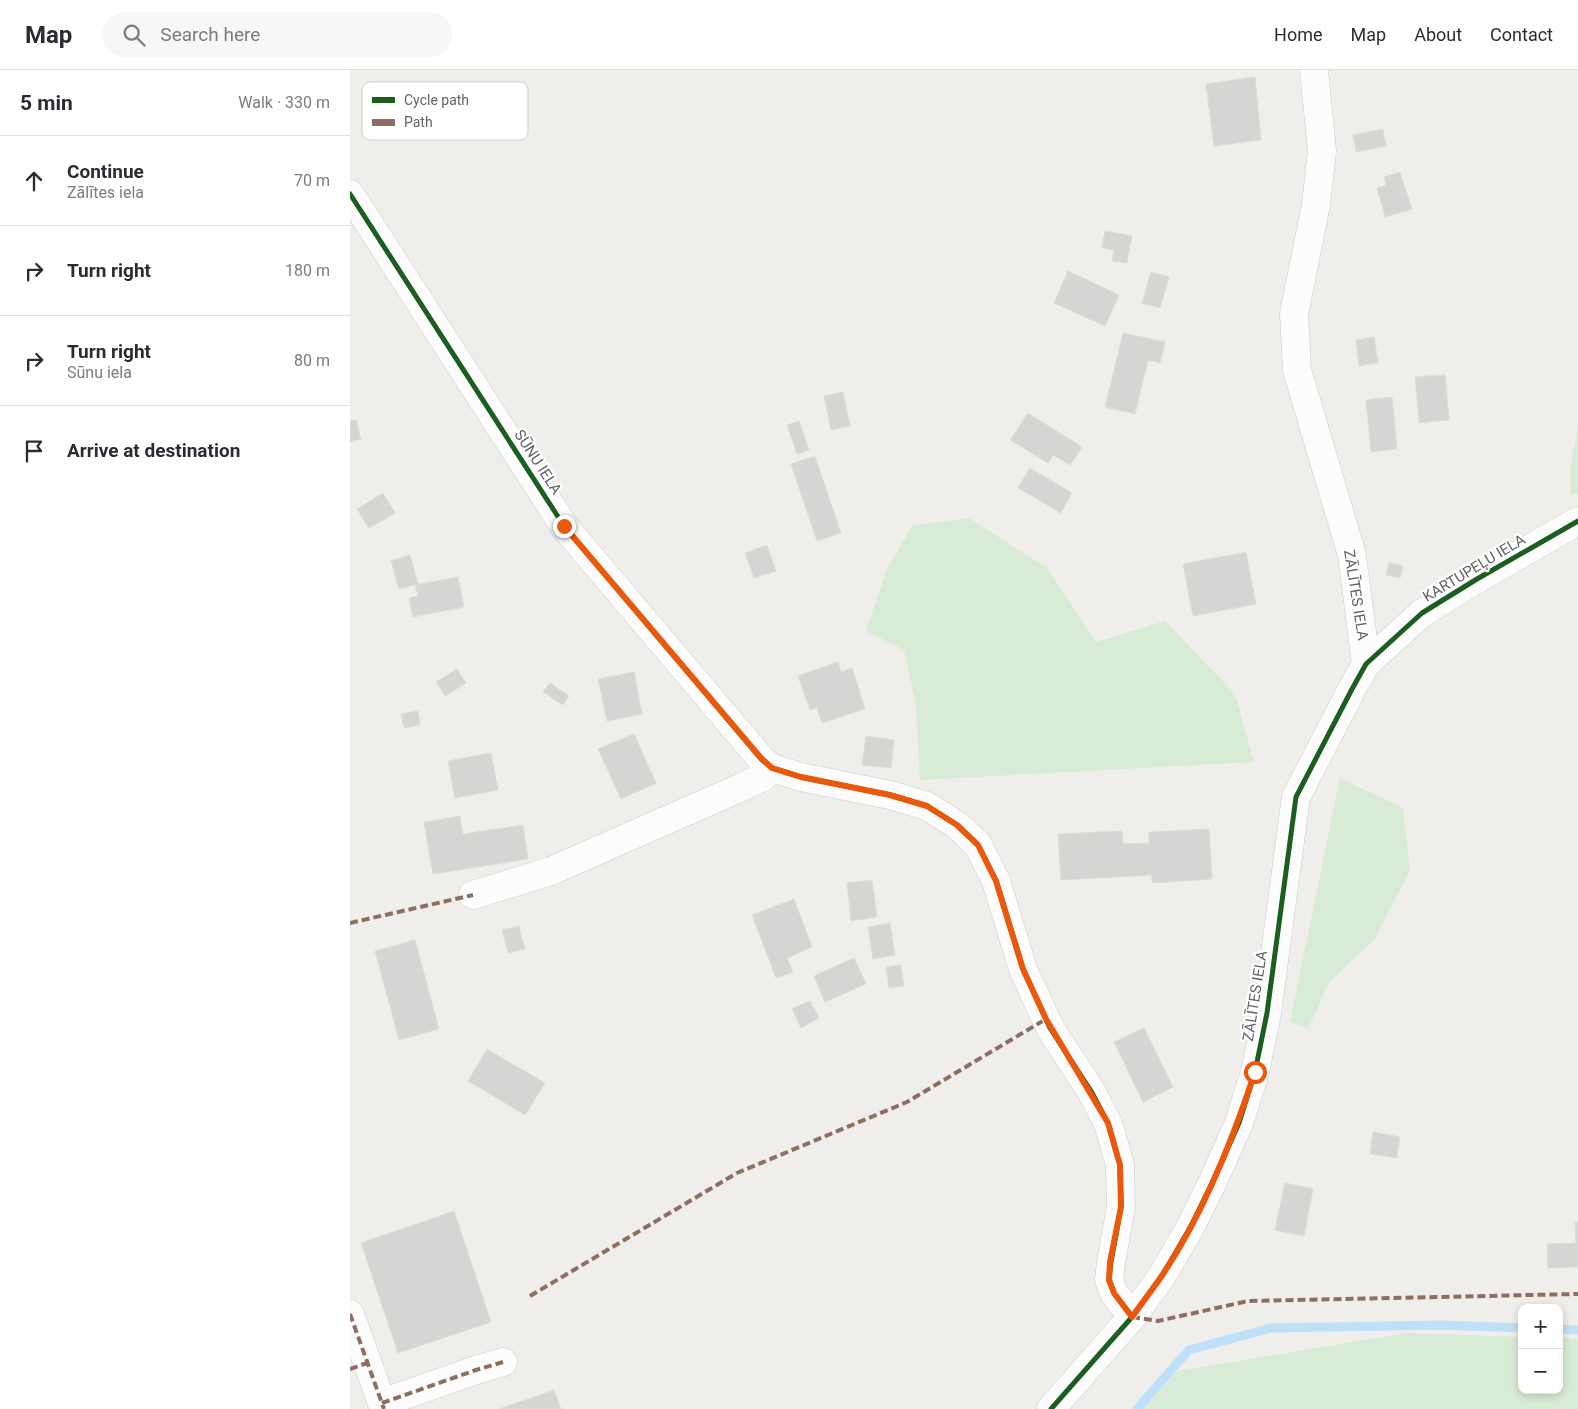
<!DOCTYPE html>
<meta charset="utf-8">
<style>
:root{--surface:#fff;--page:#f7f7f7;--text:#2b2b33;--muted:#7c7c81;--line:#e1e1e2}
body{margin:0;font-family:Roboto,sans-serif;background:var(--page);color:var(--text)}
.controls{position:absolute;right:15px;bottom:15px;display:grid;overflow:hidden;border-radius:10px;box-shadow:0 2px 8px #0003}
.controls button{width:45px;height:45px;display:grid;place-items:center;padding:0;border:0;border-bottom:1px solid var(--line);background:var(--surface);color:var(--text);font:25px sans-serif}
.stop{position:absolute;width:15px;height:15px;margin:-11px;border:4px solid #ea580c;border-radius:50%;background:#fff}
.stop.end{background:#ea580c;border-color:#fff;box-shadow:0 1px 5px #0008}
.list{margin:0;padding:0;list-style:none}
h2{display:flex;justify-content:space-between;align-items:center;height:65px;margin:0;padding:0 20px;font-size:21px}
h2 small{font-size:16px;font-weight:400;color:var(--muted)}
.list li{display:grid;grid-template-columns:32px 1fr auto;gap:15px;align-items:center;box-sizing:border-box;height:90px;padding:0 20px;border-top:1px solid var(--line)}
.list b{display:block;font-size:19px;white-space:nowrap}
.list p{margin:0;font-size:16px;white-space:nowrap;color:var(--muted)}
.list em{font-size:16px;font-style:normal;color:var(--muted)}
.icon{flex:none;width:28px;height:28px;fill:none;stroke:currentColor;stroke-width:2;stroke-linecap:round;stroke-linejoin:round}
.map{position:relative;flex:none;width:1228px;height:1339px;overflow:hidden}
header{display:flex;align-items:center;gap:30px;box-sizing:border-box;height:70px;padding:0 25px;background:var(--surface);border-bottom:1px solid var(--line)}
header strong{font-size:24px}
nav{display:flex;gap:28px;margin-inline-start:auto;font-size:18px}
.search{width:350px;height:45px;background:var(--page);display:flex;align-items:center;gap:12px;box-sizing:border-box;padding:0 18px;border-radius:28px;color:var(--muted);font-size:19px}
main{display:flex}
aside{flex:1;background:var(--surface)}
.map>svg:first-child{display:block}
.green{fill:#d8ebd6}
.lines{fill:none;stroke-linecap:round;stroke-linejoin:round}
.stream{stroke:#bfe0f9;stroke-width:9}
.building{fill:#d6d5d3;stroke:#deddd9}
.minor-casing{stroke:#cbcccc;stroke-width:29}
.minor{stroke:#fdfcfc;stroke-width:28}
.quiet{stroke:#8d6e63;stroke-width:4;stroke-dasharray:8 4;stroke-linecap:butt}
.cycleway-casing{stroke:#fff;stroke-width:8}
.cycleway{stroke:#1b5e20;stroke-width:5}
.route{stroke:#ea580c;stroke-width:6}
.labels{text-anchor:middle;dominant-baseline:central;stroke-width:4.5;stroke-linejoin:round;paint-order:stroke}
.street-label{font-size:15px;fill:#5f6368;stroke:#fff}
.key{fill:#fff;stroke:#cfd0d2;stroke-width:1}
.key-label{font-size:14px;fill:#5f6368}
</style>
<header>
<strong>Map</strong>
<div class="search"><svg class="icon" aria-label="search" viewBox="0 0 24 24"><circle cx="10" cy="10" r="6"/><path d="M15 15l6 6"/></svg>Search here</div>
<nav><a>Home</a><a>Map</a><a>About</a><a>Contact</a></nav>
</header>
<main>
<aside>
<h2>5 min<small>Walk · 330 m</small></h2>
<ul class="list">
<li><svg class="icon" aria-label="ahead" viewBox="0 0 24 24"><path d="M12 20V5M6 11l6-6 6 6"/></svg><div><b>Continue</b><p>Zālītes iela</p></div><em>70 m</em></li>
<li><svg class="icon" aria-label="right" viewBox="0 0 24 24"><path d="M7 20v-9h11M14 6l5 5-5 5"/></svg><div><b>Turn right</b></div><em>180 m</em></li>
<li><svg class="icon" aria-label="right" viewBox="0 0 24 24"><path d="M7 20v-9h11M14 6l5 5-5 5"/></svg><div><b>Turn right</b><p>Sūnu iela</p></div><em>80 m</em></li>
<li><svg class="icon" aria-label="arrive" viewBox="0 0 24 24"><path d="M6 21V4h12l-3 4 3 4H6"/></svg><div><b>Arrive at destination</b></div></li>
</ul>
</aside>
<div class="map">
<svg width="1228" height="1339" viewBox="0 0 1228 1339">
<rect width="100%" height="100%" fill="#efeeea"/>
<!-- green -->
<path class="green" d="M1228,360v63l-7,3 -1,-28z
M619,448l78,50 49,74 69,-21 70,73 19,68 -334,18 -4,-75 -12,-55 -38,-19 21,-62 25,-43z
M990,708l63,30 7,62 -36,70 -45,42 -21,47 -18,-7z
M1057,1263l115,4v53h37v-52l19,1v70h-435l35,-38z"/>
<g class="lines">
<!-- stream -->
<path class="stream" d="M1209,1259l19,1
M787,1339l52,-59 82,-22 170,-3 81,3"/>
</g>
<!-- building -->
<path class="building" d="M905,7l6,63 -47,6 -8,-62z
M1033,59l3,17 -30,6 -3,-17z
M1050,102l12,37 -27,8 -8,-29 9,-3 -2,-8z
M755,161l27,5 -5,27 -15,-2 2,-11 -12,-2z
M718,201l51,24 -14,31 -51,-23z
M801,202l18,5 -9,31 -18,-5z
M773,263l42,9 -5,21 -12,-3 -13,54 -30,-7z
M1024,267l4,26 -19,3 -3,-26z
M1095,305l4,45 -30,3 -4,-46z
M493,322l7,34 -19,4 -7,-34z
M1042,327l5,52 -26,3 -5,-52z
M678,343l54,34 -12,18 -17,-10 -5,8 -38,-23z
M6,350l5,19 -11,3v-21z
M449,351l10,29 -12,4 -10,-29z
M465,386l26,77 -24,8 -26,-77z
M680,398l42,25 -11,20 -43,-25z
M33,423l12,20 -26,15 -12,-19z
M417,475l9,26 -22,7 -9,-25z
M896,482l10,52 -63,12 -10,-52z
M60,485l8,29 -19,5 -8,-28z
M1039,492l14,4 -3,12 -14,-3z
M108,507l6,30 -51,10 -4,-19 9,-2 -3,-11z
M488,592l3,10 11,-4 13,41 -43,14 -5,-15 -7,2 -12,-34z
M107,599l9,14 -21,13 -9,-14z
M284,602l8,42 -35,7 -9,-42z
M200,613l19,13 -6,9 -20,-13z
M68,641l2,14 -16,3 -3,-14z
M284,664l22,49 -35,16 -23,-50z
M516,666l28,4 -3,28 -29,-3z
M141,683l7,37 -43,8 -7,-37z
M110,746l3,18 60,-9 5,34 -95,15 -9,-52z
M859,759l3,50 -60,4v-8l-91,5 -3,-46 64,-3 1,13 26,-1v-11z
M522,810l5,37 -26,4 -4,-38z
M444,829l18,48 -25,11 6,14 -17,6 -24,-63z
M540,853l5,32 -22,4 -5,-32z
M169,856l6,23 -17,4 -6,-23z
M65,870l24,89 -40,11 -24,-89z
M504,888l12,26 -41,18 -11,-26z
M551,895l3,21 -15,2 -3,-21z
M460,931l9,17 -18,10 -9,-19z
M794,958l29,59 -30,15 -29,-60z
M137,979l58,34 -20,32 -57,-34z
M1023,1062l27,5 -3,21 -27,-4z
M935,1113l28,6 -9,47 -29,-6z
M104,1141l37,111 -93,31 -37,-110z
M1225,1152h3v45l-30,1 -1,-24 29,-1z
M204,1320l7,19h-62z"/>
<g class="lines">
<!-- minor casing -->
<g class="minor-casing">
<path id="minor" d="M964,0l8,81 -6,54 -22,109 3,56 55,185 14,109
M0,124l214,332 197,233 11,9 29,9 89,18 37,11 30,19 21,20 18,36 27,88 27,59 41,63 17,32 12,42 1,42 -10,55 -2,18 5,13 18,24
M123,825l78,-24 191,-84 21,-10 9,-9
M0,1244l34,95
M32,1333l94,-33 27,-8
M701,1339l81,-92 30,-41 29,-50 24,-49 24,-54 16,-51 12,-59 29,-216 56,-108 14,-25 56,-51 55,-34 101,-58"/>
</g>
<!-- minor -->
<use href="#minor" class="minor"/>
<!-- quiet -->
<path class="quiet" d="M0,853l123,-28
M180,1226l207,-123 170,-71 139,-83
M0,1244l34,95
M782,1247l26,4 90,-20 330,-7
M0,1299l17,-6
M32,1333l94,-33 27,-8"/>
<!-- cycleway casing -->
<g class="cycleway-casing">
<path id="cycleway" d="M0,124l214,332 197,233 11,9 29,9 89,18 37,11 30,19 21,20 18,36 27,88 27,59 41,63 17,32 12,42 1,42 -10,55 -2,18 5,13 18,24
M701,1339l81,-92 30,-41 29,-50 24,-49 24,-54 16,-51 12,-59 29,-216 56,-108 14,-25 56,-51 55,-34 101,-58"/>
</g>
<!-- cycleway -->
<use href="#cycleway" class="cycleway"/>
</g>
<g class="lines">
<!-- route -->
<path class="route" d="M214,456l197,232 11,10 29,9 89,18 37,11 30,19 21,20 18,36 27,88 23,50 62,104 12,42 1,42 -11,55 -1,18 5,13 18,24c10,-14 20,-27 29,-40 42,-62 71,-135 94,-205"/>
</g>
<g class="labels">
<!-- street labels -->
<g class="street-label">
<text transform="translate(188 392) rotate(57)">SŪNU IELA</text>
<text transform="translate(1124 498) rotate(-31)">KARTUPEĻU IELA</text>
<text transform="translate(1006 525) rotate(81)">ZĀLĪTES IELA</text>
<text transform="translate(905 926) rotate(-81)">ZĀLĪTES IELA</text>
</g>
</g>
<!-- legend -->
<rect x="12" y="12" width="166" height="58" rx="8" class="key"/>
<rect x="22" y="27" width="23" height="6" fill="#1b5e20"/>
<rect x="22" y="49" width="23" height="7" fill="#8d6e63"/>
<g class="key-label">
<text x="54" y="35">Cycle path</text>
<text x="54" y="57">Path</text>
</g>
</svg>
<div class="controls">
<button>+</button>
<button>−</button>
</div>
<div class="stop" style="left:905px;top:1002px"></div>
<div class="stop end" style="left:214px;top:456px"></div>
</div>
</main>
